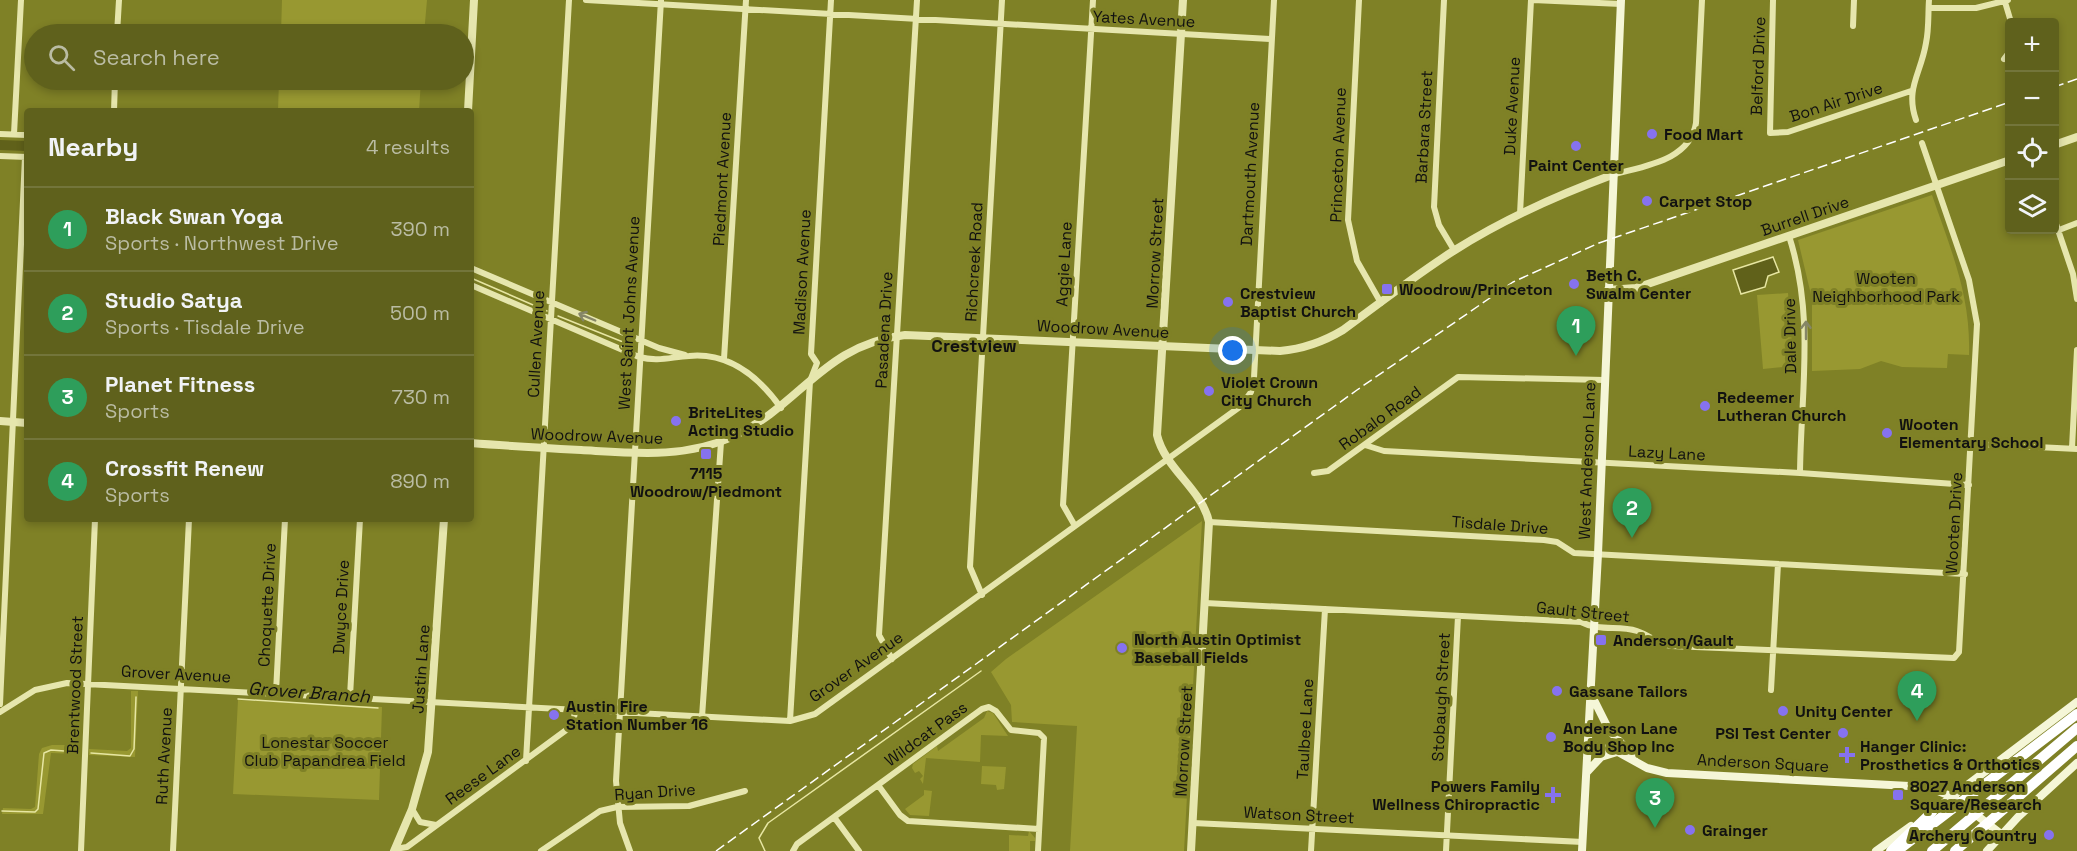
<!DOCTYPE html>
<meta charset="utf-8">
<style>
:root{--surface:#5f611c;--page:#686a29;--text:#f1f3f6;--muted:#babca3;--line:#73753b;--accent:#8c9099}
body{margin:0;font-family:"Space Grotesk",sans-serif;background:var(--page);color:var(--text)}
.controls{position:absolute;right:18px;top:18px;display:grid;overflow:hidden;border-radius:6px;box-shadow:0 3px 9px #0003}
.controls button{width:54px;height:54px;display:grid;place-items:center;padding:0;border:0;border-bottom:2px solid var(--line);background:var(--surface);color:var(--text);font:30px sans-serif}
.you{position:absolute;left:1233px;top:351px;width:21px;height:21px;margin:-15px;border:4px solid #fff;border-radius:50%;background:#1a73e8;box-shadow:0 0 0 9px #1a73e833}
.badge{display:grid;place-items:center;width:39px;height:39px;border-radius:50%;background:var(--accent);color:#fff;font-size:20px;font-weight:700}
.pin{position:absolute;translate:-50% -50px;filter:drop-shadow(0 2px 3px #0008)}
.pin::after{content:'';position:absolute;top:32px;width:21px;height:18px;background:inherit;clip-path:polygon(0 0,100% 0,50% 100%)}
.list{margin:0;padding:0;list-style:none}
h2{display:flex;justify-content:space-between;align-items:center;height:78px;margin:0;padding:0 24px;font-size:26px}
h2 small{font-size:20px;font-weight:400;color:var(--muted)}
.list li{display:grid;grid-template-columns:39px 1fr auto;gap:18px;align-items:center;box-sizing:border-box;height:84px;padding:0 24px;border-top:2px solid var(--line)}
.list b{display:block;font-size:22px;white-space:nowrap}
.list p{margin:0;font-size:20px;white-space:nowrap;color:var(--muted)}
.list em{font-size:20px;font-style:normal;color:var(--muted)}
.icon{flex:none;width:33px;height:33px;fill:none;stroke:currentColor;stroke-width:2;stroke-linecap:round;stroke-linejoin:round}
.map{position:relative;flex:none;width:2077px;height:851px;overflow:hidden}
.search{position:absolute;background:var(--surface);box-shadow:0 3px 9px #0003;left:24px;top:24px;width:450px;height:66px;display:flex;align-items:center;gap:15px;box-sizing:border-box;padding:0 21px;border-radius:33px;color:var(--muted);font-size:22px}
.panel{position:absolute;background:var(--surface);box-shadow:0 3px 9px #0003;left:24px;top:108px;width:450px;height:414px;border-radius:6px}
.map>svg:first-child{display:block}
.green{fill:#989831}
.water{fill:#60611a;stroke:#e7e6a2;stroke-width:1.5}
.lines{fill:none;stroke-linecap:round;stroke-linejoin:round}
.stream{stroke:#e7e6a2;stroke-width:1.5}
.river{stroke:#60611a;stroke-width:10}
.minor{stroke:#e6e6ad;stroke-width:6}
.tertiary{stroke:#e6e6ad;stroke-width:8}
.secondary{stroke:#f5f6d7;stroke-width:8}
.motorway{stroke:#fff;stroke-width:10}
.rail{stroke:#fff;stroke-width:1.5;stroke-dasharray:10 4.5;stroke-linecap:butt}
.motorway-bridge{stroke:#fff;stroke-width:10}
.oneway{stroke:#868667}
.poi-dot{fill:#8672ef;stroke:#7f8126;stroke-width:2}
.labels{text-anchor:middle;dominant-baseline:central;stroke-width:6;stroke-linejoin:round;paint-order:stroke}
.street-label{font-size:16px;fill:#111;stroke:#7f8126}
.poi-label{font-size:16px;font-weight:bold;fill:#111;stroke:#7f8126;text-anchor:start}
.park-label{font-size:16px;fill:#111;stroke:#7f8126}
.neighbourhood-label{font-size:18px;font-weight:bold;fill:#111;stroke:#7f8126}
.water-label{font-size:18px;font-style:italic;fill:#111;stroke:#7f8126}
</style>
<div class="map">
<svg width="2077" height="851" viewBox="0 0 2077 851">
<rect width="100%" height="100%" fill="#7f8126"/>
<!-- green -->
<path class="green" d="M282,0h145l-3,34h-143z
M279,80h142l-2,31h-141z
M1932,195c19,55 39,101 37,160l-21,-1 -1,14 -45,-1 -21,-6 -21,8 -48,2v-72l-14,-59z
M1788,293l6,73 -31,3 -6,-74z
M1202,521l-18,330h-114l7,-125 -65,-4 -1,-17 -20,-33 15,-13z
M131,691h7l-3,66 -46,-2v-6l38,2 4,-3z
M238,700l144,7 -3,93 -146,-6z
M987,711l6,2 15,23 -27,-1 -1,27 -54,-4 -3,26 -3,-5 3,-3 -4,-5 -4,2 -3,-5 1,-4 24,-18 1,5 46,-33z
M52,745h26l-1,9 -26,-1 -8,61h-41l1,-6 28,1 4,-2 4,-53 3,-6z
M982,766l24,1 -2,22 -7,1 -1,-5 -15,-1z
M924,790l8,1 -3,25 -19,-1 -5,-6 19,-14z
M1029,831l6,7v3h-5v10h-21v-16l19,1z"/>
<!-- water -->
<path class="water" d="M1773,257l6,15 -11,4 -3,11 -24,7 -8,-24z"/>
<g class="lines">
<!-- stream -->
<path class="stream" d="M471,278l76,33
M558,316l75,30
M238,699l140,9
M91,753l39,3 4,-7 2,-52
M2,811l33,1 3,-3 6,-56 7,-3 27,2
M765,851l-6,-13 9,-15 213,-152"/>
<!-- river -->
<path class="river" d="M0,145l27,1"/>
<!-- minor -->
<path class="minor" d="M586,0l684,39
M1359,0l-11,220 9,41 24,42
M1444,0l-10,207 5,18 15,25
M1533,0l88,4
M1773,0l-3,133 18,-1 123,-41
M2005,2l6,20
M1929,8h47l32,-8
M1853,26l1,-26
M117,34l2,-34
M2004,59l6,-8
M114,111l1,-31
M1916,120c-11,-32 5,-46 10,-77 3,-14 2,-29 3,-43
M0,134l27,1
M14,134l7,-134
M0,156l27,1
M1612,175c31,-9 78,-14 84,-52l6,-123
M1520,214l11,-214
M2054,218l19,56 4,25
M2059,230l18,-7
M1789,236c26,81 12,154 11,237
M471,268l188,80 26,7
M471,285l168,72c19,5 32,0 50,-1 41,-4 70,21 92,52
M724,359l22,-359
M1972,444l105,5
M1365,445l19,6 416,22 169,12
M2072,448l5,-98
M1314,473l14,-2 130,-94 147,3
M1209,522l335,18 13,2 17,11 391,21
M1075,526l-12,-21 30,-505
M982,595l-12,-28 32,-567
M1205,603l376,19c19,10 37,3 56,9 13,4 20,13 34,15l283,12 5,-6 18,-328 -8,-44 -47,-137
M892,659l-13,-24 38,-635
M1771,690l7,-126
M276,692l9,-173
M350,696l10,-177
M0,704l25,-547
M0,712l35,-22 32,-7 723,38 25,-7 426,-308 10,-14 3,-14 20,-378
M702,717l19,-275
M790,721l20,-340 7,-18 -6,-9 20,-354
M526,761l43,-761
M878,785l22,30 8,6 131,8
M412,809l8,13 16,3
M834,817l25,34
M1193,823l390,19
M395,849l12,-2 166,-122 2,-14
M81,851l14,-332
M173,851l16,-332
M541,851l59,-40 17,-4 72,-1 56,-15
M630,851l-10,-28 -4,-42 45,-781
M793,851l4,-7 185,-135 7,-2 7,4 15,19 28,3 5,5 -6,113
M1311,851l14,-242
M1446,851l12,-235"/>
<!-- tertiary -->
<path class="tertiary" d="M1183,0l-26,435c8,34 45,54 52,87l-18,329
M468,111l6,-111
M2054,145l23,-8
M1608,290l28,-2 374,-128
M0,421l27,2
M471,443c37,3 73,5 110,7 52,3 104,9 153,-14 68,-32 89,-91 171,-101l375,16c23,-2 43,-9 63,-21 37,-27 74,-56 112,-80 49,-31 103,-55 157,-75
M394,851l18,-42 16,-57 16,-233"/>
<!-- secondary -->
<path class="secondary" d="M1591,694l18,36 25,27
M1588,743l30,9 29,16 20,5 261,14 25,10 48,37
M1587,772l14,-15 16,-5
M1929,814l148,-112
M1582,851l16,-297 23,-554
M1876,851l35,-25
M1987,851l31,-34 59,-54"/>
<!-- motorway -->
<path class="motorway" d="M2018,797l59,-51
M1891,851l41,-39"/>
<!-- rail -->
<path class="rail" d="M2054,87l23,-8
M716,851l641,-461 156,-108 86,-39 411,-141"/>
<!-- motorway-bridge -->
<path class="motorway-bridge" d="M1897,851l180,-137
M1932,851l145,-123
M1955,851l63,-54"/>
</g>
<!-- one-way arrows -->
<defs><path id="oneway-shaft" d="M-6 0H5M1.5-3L5.5 0L1.5 3" fill="none" stroke-width="1.6" stroke-linecap="round" stroke-linejoin="round" transform="scale(1.5)"/></defs>
<g class="oneway">
<use href="#oneway-shaft" transform="translate(587 317) rotate(-157)"/>
<use href="#oneway-shaft" transform="translate(1806 330) rotate(-90)"/>
</g>
<!-- markers -->
<g class="poi-dot">
<circle cx="1652" cy="134" r="6"/>
<circle cx="1576" cy="146" r="6"/>
<circle cx="1647" cy="201" r="6"/>
<circle cx="1574" cy="284" r="6"/>
<rect x="1381" y="283" width="12" height="12" rx="3"/>
<circle cx="1228" cy="302" r="6"/>
<circle cx="1209" cy="391" r="6"/>
<circle cx="1705" cy="406" r="6"/>
<circle cx="676" cy="421" r="6"/>
<circle cx="1887" cy="433" r="6"/>
<rect x="700" y="448" width="12" height="12" rx="3"/>
<rect x="1595" y="634" width="12" height="12" rx="3"/>
<circle cx="1122" cy="648" r="6"/>
<circle cx="1557" cy="691" r="6"/>
<circle cx="1783" cy="711" r="6"/>
<circle cx="554" cy="715" r="6"/>
<circle cx="1843" cy="733" r="6"/>
<circle cx="1551" cy="737" r="6"/>
<path d="M1844 746h6v6h6v6h-6v6h-6v-6h-6v-6h6z"/>
<path d="M1550 786h6v6h6v6h-6v6h-6v-6h-6v-6h6z"/>
<rect x="1892" y="789" width="12" height="12" rx="3"/>
<circle cx="1690" cy="830" r="6"/>
<circle cx="2049" cy="835" r="6"/>
</g>
<g class="labels">
<!-- street labels -->
<g class="street-label">
<text transform="translate(1144 19) rotate(3)">Yates Avenue</text>
<text transform="translate(1758 66) rotate(-88)">Belford Drive</text>
<text transform="translate(1836 102) rotate(-18)">Bon Air Drive</text>
<text transform="translate(1512 106) rotate(-87)">Duke Avenue</text>
<text transform="translate(1424 127) rotate(-87)">Barbara Street</text>
<text transform="translate(1338 155) rotate(-88)">Princeton Avenue</text>
<text transform="translate(1250 174) rotate(-87)">Dartmouth Avenue</text>
<text transform="translate(722 179) rotate(-87)">Piedmont Avenue</text>
<text transform="translate(1805 216) rotate(-19)">Burrell Drive</text>
<text transform="translate(1155 253) rotate(-87)">Morrow Street</text>
<text transform="translate(974 262) rotate(-87)">Richcreek Road</text>
<text transform="translate(1064 264) rotate(-87)">Aggie Lane</text>
<text transform="translate(802 272) rotate(-87)">Madison Avenue</text>
<text transform="translate(629 313) rotate(-87)">West Saint Johns Avenue</text>
<text transform="translate(1103 329) rotate(3)">Woodrow Avenue</text>
<text transform="translate(884 330) rotate(-87)">Pasadena Drive</text>
<text transform="translate(1790 336) rotate(-91)">Dale Drive</text>
<text transform="translate(536 344) rotate(-87)">Cullen Avenue</text>
<text transform="translate(1380 418) rotate(-36)">Robalo Road</text>
<text transform="translate(597 436) rotate(2)">Woodrow Avenue</text>
<text transform="translate(1667 453) rotate(3)">Lazy Lane</text>
<text transform="translate(1587 461) rotate(-88)">West Anderson Lane</text>
<text transform="translate(1954 523) rotate(-87)">Wooten Drive</text>
<text transform="translate(1500 525) rotate(4)">Tisdale Drive</text>
<text transform="translate(267 605) rotate(-87)">Choquette Drive</text>
<text transform="translate(341 607) rotate(-87)">Dwyce Drive</text>
<text transform="translate(1583 612) rotate(6)">Gault Street</text>
<text transform="translate(856 667) rotate(-35)">Grover Avenue</text>
<text transform="translate(421 669) rotate(-86)">Justin Lane</text>
<text transform="translate(176 674) rotate(3)">Grover Avenue</text>
<text transform="translate(75 685) rotate(-88)">Brentwood Street</text>
<text transform="translate(1441 697) rotate(-87)">Stobaugh Street</text>
<text transform="translate(1305 729) rotate(-87)">Taulbee Lane</text>
<text transform="translate(926 734) rotate(-36)">Wildcat Pass</text>
<text transform="translate(1184 741) rotate(-87)">Morrow Street</text>
<text transform="translate(164 756) rotate(-87)">Ruth Avenue</text>
<text transform="translate(1763 763) rotate(3)">Anderson Square</text>
<text transform="translate(483 775) rotate(-36)">Reese Lane</text>
<text transform="translate(655 792) rotate(-4)">Ryan Drive</text>
<text transform="translate(1299 815) rotate(3)">Watson Street</text>
</g>
<!-- poi labels -->
<g class="poi-label">
<text x="1664" y="134">Food Mart</text>
<text x="1576" y="165" text-anchor="middle">Paint Center</text>
<text x="1659" y="201">Carpet Stop</text>
<text x="1586" y="275">Beth C.<tspan x="1586" dy="18">Swalm Center</tspan></text>
<text x="1399" y="289">Woodrow/Princeton</text>
<text x="1240" y="293">Crestview<tspan x="1240" dy="18">Baptist Church</tspan></text>
<text x="1221" y="382">Violet Crown<tspan x="1221" dy="18">City Church</tspan></text>
<text x="1717" y="397">Redeemer<tspan x="1717" dy="18">Lutheran Church</tspan></text>
<text x="688" y="412">BriteLites<tspan x="688" dy="18">Acting Studio</tspan></text>
<text x="1899" y="424">Wooten<tspan x="1899" dy="18">Elementary School</tspan></text>
<text x="706" y="473" text-anchor="middle">7115<tspan x="706" dy="18">Woodrow/Piedmont</tspan></text>
<text x="1134" y="639">North Austin Optimist<tspan x="1134" dy="18">Baseball Fields</tspan></text>
<text x="1613" y="640">Anderson/Gault</text>
<text x="1569" y="691">Gassane Tailors</text>
<text x="566" y="706">Austin Fire<tspan x="566" dy="18">Station Number 16</tspan></text>
<text x="1795" y="711">Unity Center</text>
<text x="1563" y="728">Anderson Lane<tspan x="1563" dy="18">Body Shop Inc</tspan></text>
<text x="1831" y="733" text-anchor="end">PSI Test Center</text>
<text x="1860" y="746">Hanger Clinic:<tspan x="1860" dy="18">Prosthetics &amp; Orthotics</tspan></text>
<text x="1540" y="786" text-anchor="end">Powers Family<tspan x="1540" dy="18">Wellness Chiropractic</tspan></text>
<text x="1910" y="786">8027 Anderson<tspan x="1910" dy="18">Square/Research</tspan></text>
<text x="1702" y="830">Grainger</text>
<text x="2037" y="835" text-anchor="end">Archery Country</text>
</g>
<!-- park labels -->
<g class="park-label">
<text x="1886" y="278">Wooten<tspan x="1886" dy="18">Neighborhood Park</tspan></text>
<text x="325" y="742">Lonestar Soccer<tspan x="325" dy="18">Club Papandrea Field</tspan></text>
</g>
<!-- neighbourhood labels -->
<g class="neighbourhood-label">
<text x="974" y="345">Crestview</text>
</g>
<!-- water labels -->
<g class="water-label">
<text transform="translate(309 692) rotate(4)">Grover Branch</text>
</g>
</g>
</svg>
<div class="controls">
<button>+</button>
<button>−</button>
<button><svg class="icon" aria-label="locate" viewBox="0 0 24 24"><circle cx="12" cy="12" r="6"/><path d="M12 2v4M12 18v4M2 12h4M18 12h4"/></svg></button>
<button><svg class="icon" aria-label="layers" viewBox="0 0 24 24"><path d="M12 4l9 5-9 5-9-5zM3 14l9 5 9-5"/></svg></button>
</div>
<div class="you"></div>
<div class="pin badge" style="left:1576px;top:356px;background:#2e9e5b">1</div>
<div class="pin badge" style="left:1632px;top:538px;background:#2e9e5b">2</div>
<div class="pin badge" style="left:1655px;top:828px;background:#2e9e5b">3</div>
<div class="pin badge" style="left:1917px;top:721px;background:#2e9e5b">4</div>
<div class="search"><svg class="icon" aria-label="search" viewBox="0 0 24 24"><circle cx="10" cy="10" r="6"/><path d="M15 15l6 6"/></svg>Search here</div>
<section class="panel">
<h2>Nearby<small>4 results</small></h2>
<ul class="list">
<li><span class="badge" style="background:#2e9e5b">1</span><div><b>Black Swan Yoga</b><p>Sports · Northwest Drive</p></div><em>390 m</em></li>
<li><span class="badge" style="background:#2e9e5b">2</span><div><b>Studio Satya</b><p>Sports · Tisdale Drive</p></div><em>500 m</em></li>
<li><span class="badge" style="background:#2e9e5b">3</span><div><b>Planet Fitness</b><p>Sports</p></div><em>730 m</em></li>
<li><span class="badge" style="background:#2e9e5b">4</span><div><b>Crossfit Renew</b><p>Sports</p></div><em>890 m</em></li>
</ul>
</section>
</div>
